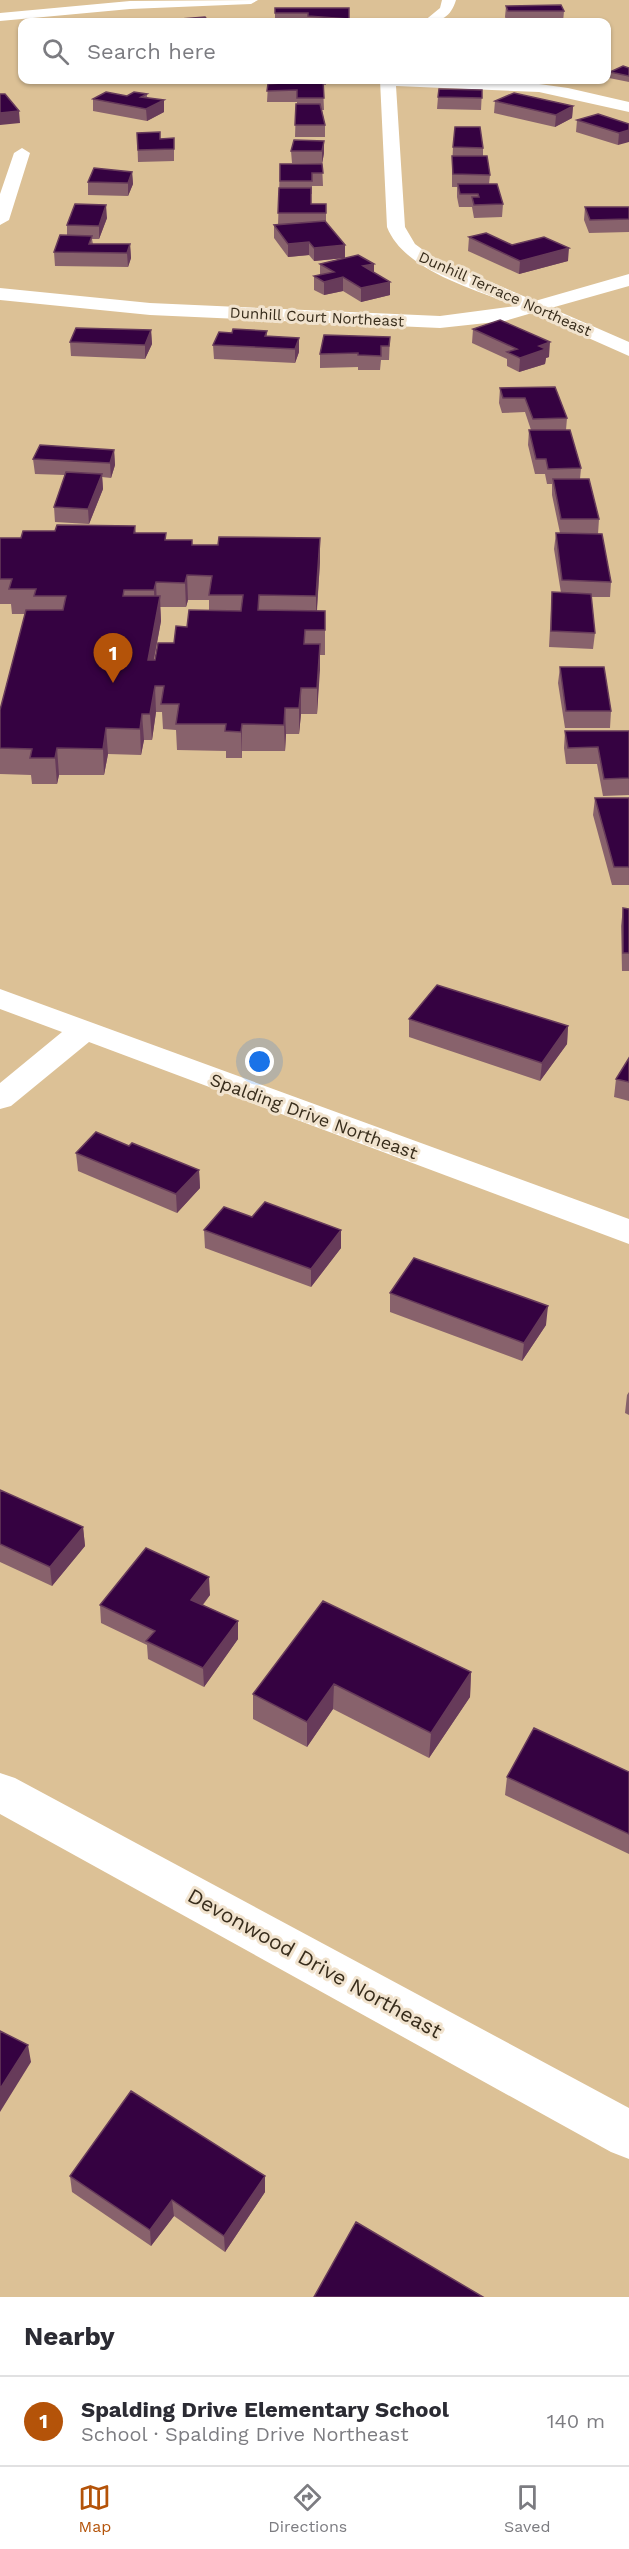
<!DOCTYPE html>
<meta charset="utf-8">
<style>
:root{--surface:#fff;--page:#f2f2f3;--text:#2b2b33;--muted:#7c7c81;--line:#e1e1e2;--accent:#b45309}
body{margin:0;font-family:"Work Sans",sans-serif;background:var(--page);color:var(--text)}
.you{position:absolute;left:260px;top:1062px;width:21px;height:21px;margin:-15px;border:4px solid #fff;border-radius:50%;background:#1a73e8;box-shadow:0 0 0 9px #1a73e833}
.badge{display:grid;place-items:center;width:39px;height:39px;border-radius:50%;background:var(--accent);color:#fff;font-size:20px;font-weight:700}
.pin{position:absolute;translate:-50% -50px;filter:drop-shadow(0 2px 3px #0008)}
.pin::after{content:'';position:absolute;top:32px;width:21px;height:18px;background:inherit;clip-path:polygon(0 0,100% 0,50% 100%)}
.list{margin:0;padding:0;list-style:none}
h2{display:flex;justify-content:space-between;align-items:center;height:78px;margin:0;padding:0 24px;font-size:26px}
h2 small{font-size:20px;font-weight:400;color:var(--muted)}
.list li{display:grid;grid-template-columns:39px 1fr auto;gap:18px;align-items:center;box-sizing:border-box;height:90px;padding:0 24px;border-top:2px solid var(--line)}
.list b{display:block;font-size:22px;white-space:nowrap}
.list p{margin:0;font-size:20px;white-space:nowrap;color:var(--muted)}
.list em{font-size:20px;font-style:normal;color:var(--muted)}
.icon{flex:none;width:33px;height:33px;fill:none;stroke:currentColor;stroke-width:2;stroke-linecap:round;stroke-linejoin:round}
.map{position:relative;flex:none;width:629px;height:2297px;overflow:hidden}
.search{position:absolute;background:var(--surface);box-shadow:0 2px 4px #0004;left:18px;right:18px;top:18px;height:66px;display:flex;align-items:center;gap:15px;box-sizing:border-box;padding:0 21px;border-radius:12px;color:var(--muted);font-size:22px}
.sheet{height:168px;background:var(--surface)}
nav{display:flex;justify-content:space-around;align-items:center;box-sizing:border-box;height:84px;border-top:2px solid var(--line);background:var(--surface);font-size:16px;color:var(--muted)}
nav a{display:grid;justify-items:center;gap:3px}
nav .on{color:var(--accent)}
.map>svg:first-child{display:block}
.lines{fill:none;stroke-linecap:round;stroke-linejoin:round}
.street{fill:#fff;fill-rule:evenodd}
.secondary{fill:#fff;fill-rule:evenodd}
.wall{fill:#88626c;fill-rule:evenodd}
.shaded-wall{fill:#673b5a}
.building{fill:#350241;stroke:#673b5a;stroke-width:1.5;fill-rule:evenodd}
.labels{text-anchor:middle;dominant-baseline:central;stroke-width:6;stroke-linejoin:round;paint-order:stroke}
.far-street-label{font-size:15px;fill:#372c1b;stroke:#f1e3ce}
.street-label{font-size:18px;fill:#372c1b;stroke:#f1e3ce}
.near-street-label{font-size:21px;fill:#372c1b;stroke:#f1e3ce}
</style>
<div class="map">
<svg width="629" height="2297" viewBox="0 0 629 2297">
<rect width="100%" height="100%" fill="#dcc196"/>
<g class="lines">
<!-- street -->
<path class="street" d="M442,0h14c-5,17 -15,22 -33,22l17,-14z
M380,80h130l58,8 61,14v10l-90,-20 -143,-6 9,141 10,17 19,14 101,43 94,-27v12l-78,22 78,34v14l-97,-43 -27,8 -65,7 -290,-13 -150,-15v-12l150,15 290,13 76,-10c-41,-17 -112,-35 -129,-79z
M22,148l8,5 -21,67 -9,5v-31l14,-41z
M0,989l629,230v25l-540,-202 -78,64 -11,3v-26l62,-51 -62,-23z
M0,1773l15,5 614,330v51l-18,-7 -611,-338z"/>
<!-- secondary -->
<path class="secondary" d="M258,0l-7,4 -121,5 -130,12v-8l130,-12z"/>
</g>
<!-- wall -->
<path class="wall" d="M506,6l58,5 -1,11h-56l-2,-5z
M275,8h74v14h-74z
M629,68v14l-20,-4 1,-6z
M288,80h38v5h-3l1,25h-2l3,15v12h-30l1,-33h1v-2h-30l1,-18 20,-1z
M482,90l-1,20 -44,-1 1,-12z
M147,94v3l17,15 -17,9 -54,-10v-12z
M495,101l78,5 -1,12 -17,9 -61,-14z
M577,120l52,4 -11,21 -42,-13z
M137,133l23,6 14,-1v23l-36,1z
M324,141v12l-2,11 -30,-1 -1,-12z
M453,147l30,1v8l7,19 -1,9 14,20 -1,13 -28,1 -2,-11h-13l-2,-10v-10h-5v-19z
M280,164h42l1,22h-11v8h-1v10h15v18l19,36 29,6v8l16,23 -29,7 -18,-11 -19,4 -10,-5v-14l6,-1v-11l23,-6 -29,3 -5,-6 -21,2 -14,-19v-13h4z
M132,172l1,12 -5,12 -40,-1v-13z
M585,207h44v25l-40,1 -5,-13z
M107,218l-8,21h-7l1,5h37l1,14 -3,9 -73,-1 -1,-14 13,-17v-10z
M469,237l43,8 56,16 -49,13 -51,-23z
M473,329l76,28 -3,1 -1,6 -26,8 -12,-6v-7l-35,-16z
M151,330l1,14 -7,15 -74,-3 -1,-14z
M267,331v5l32,2v14l-4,11 -81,-4 -1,-14 19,-12z
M390,337l-1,23h-8l-1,10h-22v-3l-38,1v-14z
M555,387l12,31 -1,12 15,38 -1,11 19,40 -1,15 13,48 -1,15h-19l4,36 -2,16 -44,-2 3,-55 9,1 -7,-44 2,-16h4l-8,-38v-11h-5l-2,-10h-10l-7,-29 1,-15h2l-6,-18 -23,1 -3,-10 1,-15z
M40,445l74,5 1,15 -4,13 -9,-1 1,12 -14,35 -34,-2 -1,-15 11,-32 -30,-1 -2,-15z
M135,526l1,7 31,7 26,5h25l102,-7v24l-3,49h8v44h-5l-3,59h-16l-2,20h-13l-1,17h-43v7h-16v-7l-49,-1 -1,-20 -13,-1 -1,-17h-6l-4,28h-8l-3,15 -33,-1 -4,21h-45l-2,9h-25l-1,-9 -31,-1v-64l25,-96h-13l-1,-10h-11v-66h21l34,-7zM188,600h21v10l-35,33 -20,17 7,-39 -1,-14h26z
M560,667l51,44 -1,17h-45l-7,-45z
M565,731h64v64l-26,1 -6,-32h-31l-2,-16z
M595,798h34v87h-17l-19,-70z
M623,908l6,1v62h-7l-1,-45z
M409,1019l159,7 -1,18 -27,37 -131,-44z
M629,1058v43l-15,-4 2,-18z
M129,1146l70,24 1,18 -23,25 -99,-42 -2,-18z
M252,1217l89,13v18l-30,39 -106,-39 -1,-18z
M390,1293l156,32 -24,36 -132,-49z
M629,1392v23l-4,-2 2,-18z
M0,1490l83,37 2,19 -33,40 -52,-24z
M210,1595l-7,10 35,16v18l-34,48 -56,-28 -1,-14 -46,-22 -1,-18z
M323,1601l148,71 -1,25 -41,61 -96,-49 -26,38 -54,-28v-25z
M629,1772v82l-124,-59 2,-18z
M70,2176l195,16 -40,60 -51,-36 -23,30 -79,-54z"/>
<!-- shaded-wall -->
<path class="shaded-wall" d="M164,100v12l-17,9 -1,-12z
M573,106l-1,12 -17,9 1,-12z
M19,111l1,12 -20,2v-12z
M629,130v12l-11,3 1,-12z
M324,141v12l-2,11v-13z
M132,172l1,12 -5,12v-13z
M106,205l1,13 -8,21v-13z
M309,242v13l-21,2v-13z
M130,244l1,14 -3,9 -1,-14z
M345,245v13l-31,3v-13z
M569,248l-1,13 -49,13 1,-13z
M374,264v13l-11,-11z
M343,277v14l-19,4v-13z
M390,282v13l-29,7v-14z
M151,330l1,14 -7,15v-14z
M299,338v14l-4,11v-14z
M550,342l-1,15 -3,1 -1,6 -26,8 1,-14 19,-12z
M114,450l1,15 -4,13 -1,-15z
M102,474l1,15 -14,35 -1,-15z
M320,538v24l-4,59v-25z
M187,575l1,25 -2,7 -1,-24z
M156,582l1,25 -2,8 -1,-25z
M160,596l1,25 -12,64 -1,-25z
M320,644v26l-3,44v-26z
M155,686l1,26 -4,28 -2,-26z
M301,688v26l-2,20v-26z
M285,708l1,26 -1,17 -1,-26z
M142,714l2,26 -3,15 -1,-26z
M242,724v34l-1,-26z
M106,728l2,26 -4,21 -1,-26z
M57,748l2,27 -2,9 -2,-26z
M568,1026l-1,18 -27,37 2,-18z
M199,1170l1,18 -23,25 -1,-19z
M341,1230v18l-30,39v-18z
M548,1306l-2,19 -24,36 2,-18z
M83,1527l2,19 -33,40 -2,-19z
M209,1577l1,18 -18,23 -1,-18z
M238,1621v18l-34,48 -1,-19z
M471,1672l-1,25 -41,61 2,-25z
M334,1684l-1,25 -26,38v-25z
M28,2045l3,17 -31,50v-23z
M265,2176v16l-40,60 -1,-16z
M172,2200l2,16 -23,30 -1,-16z"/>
<!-- building -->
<path class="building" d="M561,5l3,6h-56l-2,-5z
M275,8h74v11l-41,-3v-3h-33z
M205,17l4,5h-67z
M623,66l6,2v8l-19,-4z
M323,80l1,18h-27v-8l-30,1 1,-7z
M439,89l43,1v8l-44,-1z
M106,92l21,4 7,-4 13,2 -6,3 23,3 -18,9 -53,-10z
M514,93l59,13 -17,9 -61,-14z
M0,94h5l14,17 -19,2z
M296,104h24l5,21h-30z
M598,114l31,10v6l-10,3 -42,-13z
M455,127h25l3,21 -30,-1z
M160,132v7l14,-1v11l-36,1 -1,-17z
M294,140l30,1 -2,10h-31z
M452,156h35l3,19 -37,-1z
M280,164h42l1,9h-11v8h-32z
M94,168l38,4 -4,11 -40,-1z
M458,184h39l6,20 -29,1 -2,-8h7l-1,-3h-18z
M279,188h32v16h15v9h-48z
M75,204l31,1 -7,21 -32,-1z
M585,207h44v12l-39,1z
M325,221l20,24 -31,3 -5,-6 -21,2 -14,-19z
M486,233l26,12 32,-8 25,11 -49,13 -51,-24z
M60,235l32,1 -3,8h41l-3,9 -73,-1z
M358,255l16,9 -11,2 27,16 -29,6 -18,-11 -19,5 -10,-6 20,-4 -14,-8z
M500,320l50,22 -11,4 7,3 -26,9 -13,-6 10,-3 -44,-20z
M76,328l75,2 -6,15 -75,-3z
M233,329l34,2 -2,5 34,2 -4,11 -82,-4 6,-13 13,1z
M324,335l66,2 -1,9h-8v10l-23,-1v-2l-38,1z
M555,387l12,31 -34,1 -8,-21h-22l-3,-10z
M529,430h41l11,38 -33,1 -2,-10h-10z
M40,445l74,5 -4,13 -77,-4z
M66,472l36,2 -14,35 -34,-2z
M553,479h36l10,40h-38z
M57,525l78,1 -1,7h32l-1,7h27v5h26l1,-8 101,1 -4,58 -57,-1 -1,15 67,1v19h-20l-1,14h16l-3,44h-16l-2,20h-14l-1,17 -42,-1 -1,8 -16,-1 1,-7h-50l3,-20h-18l3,-18h-9l-5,28h-8l-2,15 -34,-1 -3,21 -46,-1 -2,10h-25l2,-9 -32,-1v-38l26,-100h37l3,-14h-32l2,-7h-27l3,-10h-12v-41h21l2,-7h32zM187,575l25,1 -3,19h34l-2,16 -52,-1 -2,17 -11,-1 -2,17h-16l-3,17h-7l12,-64h-37l1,-6h30l2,-8 29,1z
M556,533l46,1 9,48 -49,-2z
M552,592l39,2 4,39 -44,-2z
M560,667h44l7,44h-45z
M565,731h64v47l-25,1 -6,-32 -30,1z
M595,798h34v69h-15z
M623,908l6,1v44h-6z
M437,985l131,41 -26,37 -133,-44z
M629,1058v24l-13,-3z
M96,1132l33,14 3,-3 67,27 -23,24 -100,-41z
M265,1202l76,28 -30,39 -107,-39 20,-23 28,10z
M414,1258l134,48 -24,37 -134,-50z
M0,1490l83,37 -33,40 -50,-23z
M146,1548l63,29 -18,23 47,21 -35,47 -57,-27 9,-10 -55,-26z
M323,1601l148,71 -40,61 -97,-49 -27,38 -54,-28z
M534,1728l95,44v62l-122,-57z
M0,2031l28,14 -28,44z
M131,2091l134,85 -41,60 -52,-36 -22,30 -80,-54z
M356,2222l127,75h-169z"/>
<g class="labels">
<!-- far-street labels -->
<g class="far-street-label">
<text transform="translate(505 294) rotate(24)">Dunhill Terrace Northeast</text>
<text transform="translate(317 317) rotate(3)">Dunhill Court Northeast</text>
</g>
<!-- street labels -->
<g class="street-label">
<text transform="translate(314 1116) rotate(20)">Spalding Drive Northeast</text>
</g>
<!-- near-street labels -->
<g class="near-street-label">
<text transform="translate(315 1963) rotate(29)">Devonwood Drive Northeast</text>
</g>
</g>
</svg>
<div class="you"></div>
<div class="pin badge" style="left:113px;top:683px">1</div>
<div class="search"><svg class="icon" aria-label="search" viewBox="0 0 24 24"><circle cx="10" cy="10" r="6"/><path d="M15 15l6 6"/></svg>Search here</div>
</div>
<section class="sheet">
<h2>Nearby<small></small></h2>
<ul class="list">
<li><span class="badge">1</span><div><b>Spalding Drive Elementary School</b><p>School · Spalding Drive Northeast</p></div><em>140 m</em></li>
</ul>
</section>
<nav>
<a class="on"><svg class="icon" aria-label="map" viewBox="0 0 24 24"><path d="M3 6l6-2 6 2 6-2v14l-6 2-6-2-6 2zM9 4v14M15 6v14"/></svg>Map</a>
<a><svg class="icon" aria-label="directions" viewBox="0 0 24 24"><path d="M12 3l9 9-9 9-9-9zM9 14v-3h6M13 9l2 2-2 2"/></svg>Directions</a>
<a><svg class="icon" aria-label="saved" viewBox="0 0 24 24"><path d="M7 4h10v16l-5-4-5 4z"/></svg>Saved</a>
</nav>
